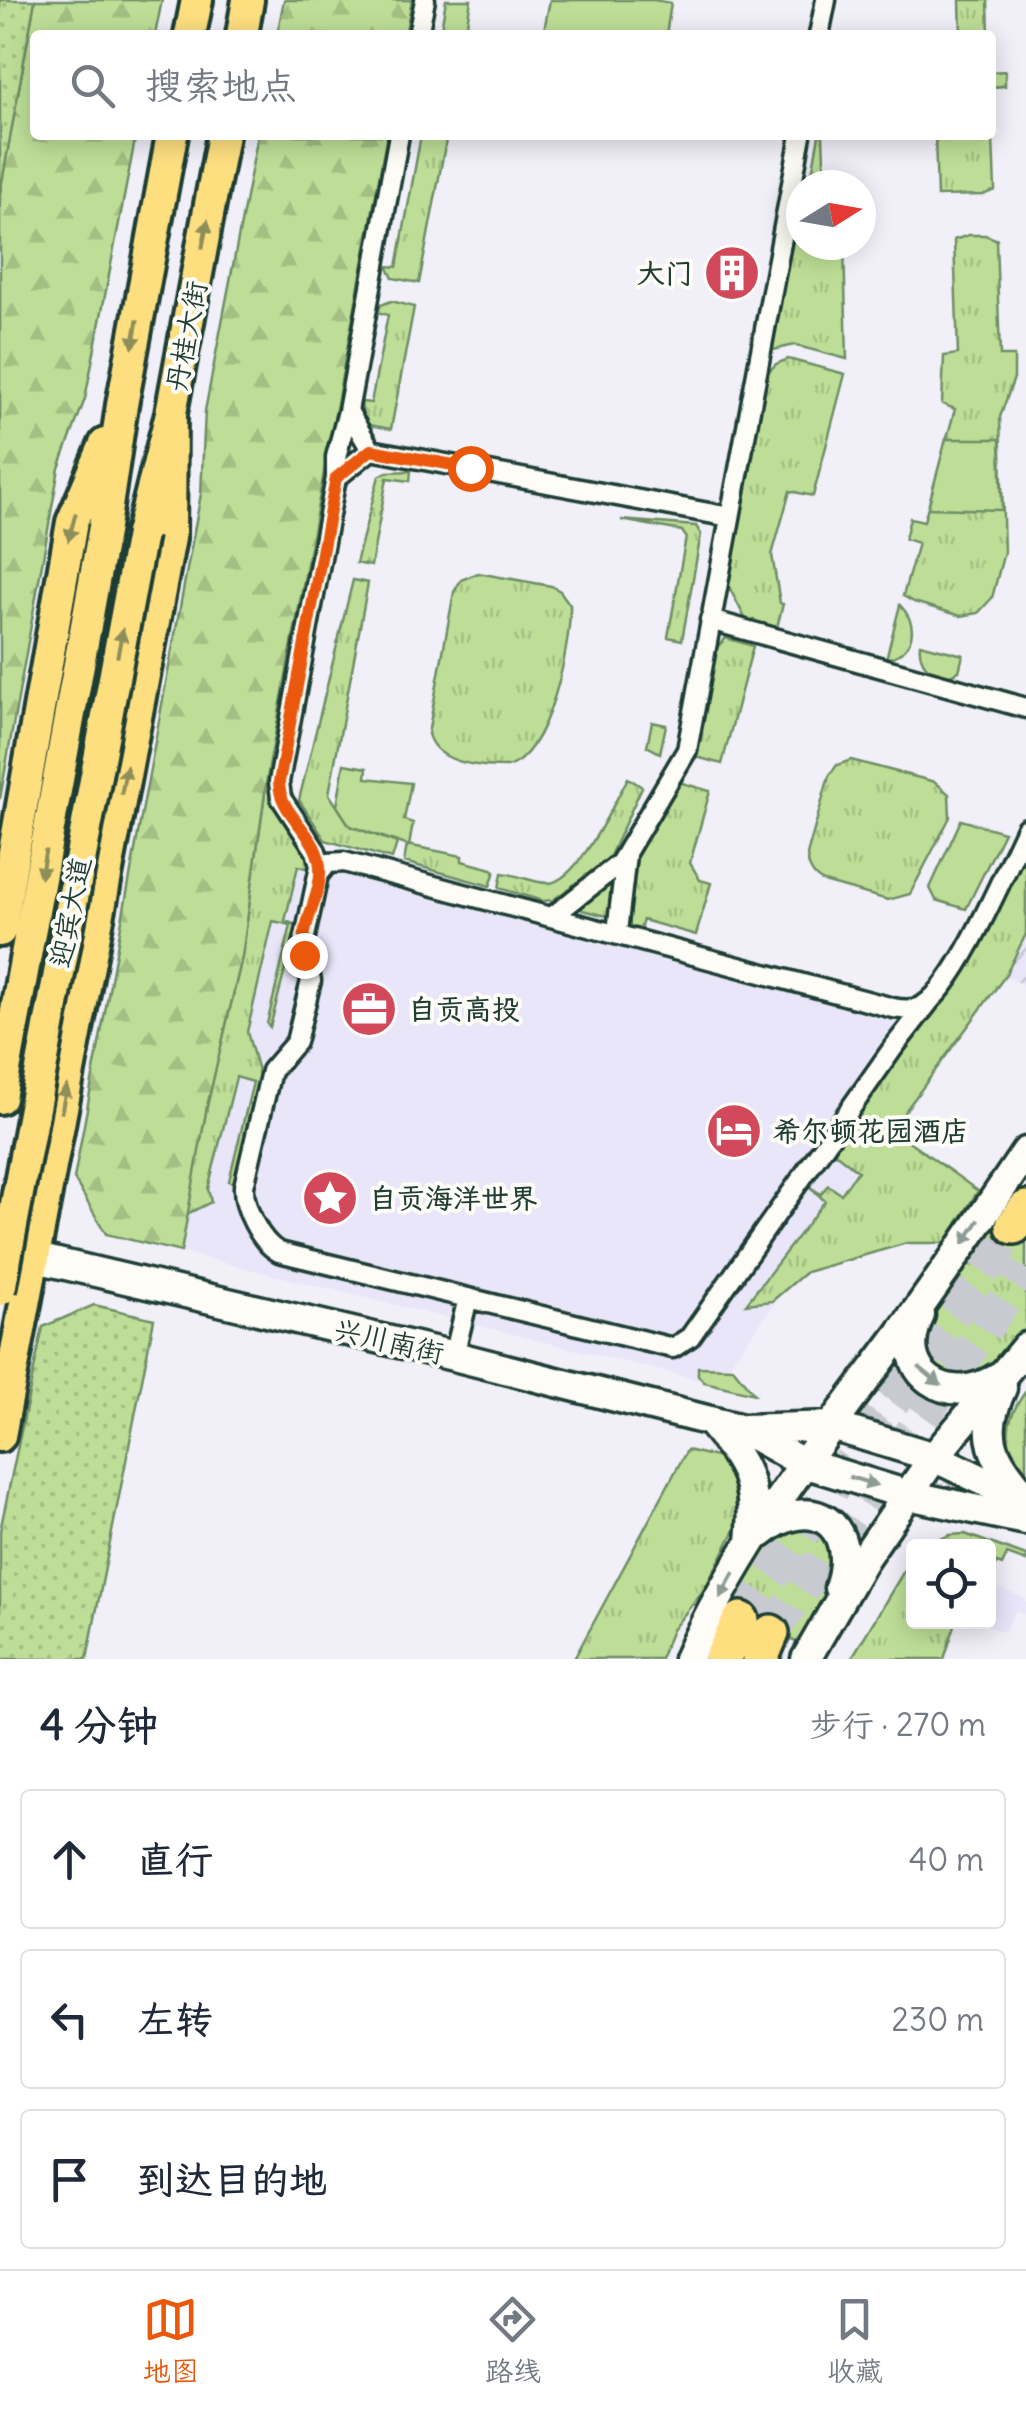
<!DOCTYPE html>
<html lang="zh">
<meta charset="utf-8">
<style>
:root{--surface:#fff;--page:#f6f6f7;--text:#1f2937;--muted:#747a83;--line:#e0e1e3;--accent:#ea580c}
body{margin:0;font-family:Delius,"LXGW WenKai TC",sans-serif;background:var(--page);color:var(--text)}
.controls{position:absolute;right:30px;bottom:30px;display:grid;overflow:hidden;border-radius:10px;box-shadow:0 5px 25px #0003}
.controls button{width:90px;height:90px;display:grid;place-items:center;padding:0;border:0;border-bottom:2px solid var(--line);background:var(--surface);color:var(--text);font:50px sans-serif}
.compass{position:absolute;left:786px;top:170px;width:90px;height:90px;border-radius:50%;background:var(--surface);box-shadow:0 5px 25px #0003;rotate:79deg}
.stop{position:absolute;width:30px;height:30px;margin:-22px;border:8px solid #ea580c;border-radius:50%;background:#fff}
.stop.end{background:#ea580c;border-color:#fff;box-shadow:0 2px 10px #0008}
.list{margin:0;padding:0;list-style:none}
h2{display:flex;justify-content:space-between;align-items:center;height:130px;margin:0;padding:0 40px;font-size:42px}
h2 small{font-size:32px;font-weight:400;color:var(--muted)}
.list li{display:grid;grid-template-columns:65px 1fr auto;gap:30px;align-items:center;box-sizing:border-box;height:140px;margin:0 20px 20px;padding:0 20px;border:2px solid var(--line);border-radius:10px}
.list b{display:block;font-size:38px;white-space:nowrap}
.list em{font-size:32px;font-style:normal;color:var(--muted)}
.icon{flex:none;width:55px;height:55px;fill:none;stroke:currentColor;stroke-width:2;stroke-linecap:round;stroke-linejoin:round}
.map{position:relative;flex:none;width:1026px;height:1659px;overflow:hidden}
.search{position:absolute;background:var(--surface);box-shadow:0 5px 25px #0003;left:30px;right:30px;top:30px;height:110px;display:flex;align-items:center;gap:25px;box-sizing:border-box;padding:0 35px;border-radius:10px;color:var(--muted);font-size:38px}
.sheet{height:610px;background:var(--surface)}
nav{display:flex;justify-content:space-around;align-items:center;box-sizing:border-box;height:140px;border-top:2px solid var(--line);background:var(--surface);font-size:28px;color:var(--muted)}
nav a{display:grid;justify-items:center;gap:5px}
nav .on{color:var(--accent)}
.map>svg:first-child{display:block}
.built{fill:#e8e6f8}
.industrial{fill:url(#industrial-furrows)}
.grass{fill:url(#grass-tufts);stroke:#6e8e66;stroke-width:2.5}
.forest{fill:url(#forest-firs);stroke:#6e8e66;stroke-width:2.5}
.park{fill:url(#park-dots);stroke:#6e8e66;stroke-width:2.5}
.garden{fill:#bede97;stroke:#6e8e66;stroke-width:2.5}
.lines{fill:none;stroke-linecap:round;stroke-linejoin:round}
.highway-tunnel{stroke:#c7cbd1;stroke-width:35;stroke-dasharray:35 18;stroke-linecap:butt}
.street-casing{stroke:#1f3d34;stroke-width:25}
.secondary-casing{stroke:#1f3d34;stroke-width:35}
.primary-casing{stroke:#1f3d34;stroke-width:38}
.highway-casing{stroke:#1f3d34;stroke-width:42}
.street{stroke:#fdfcf7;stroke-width:18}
.secondary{stroke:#fdfcf7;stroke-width:28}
.primary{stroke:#fedf80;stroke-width:30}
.highway{stroke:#fedf80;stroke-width:35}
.primary-bridge-casing{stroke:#1f3d34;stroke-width:38;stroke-linecap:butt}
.primary-bridge{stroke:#fedf80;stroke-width:30}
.oneway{fill:#8e8e5a}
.oneway2{fill:#8e9c96}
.route{stroke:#ea580c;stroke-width:12}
.labels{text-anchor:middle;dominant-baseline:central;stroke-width:8;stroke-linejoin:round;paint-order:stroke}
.poi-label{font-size:28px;font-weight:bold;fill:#1f3d34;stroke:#fdfcf7;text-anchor:start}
.street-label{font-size:28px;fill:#1f3d34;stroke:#fdfcf7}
</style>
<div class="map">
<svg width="1026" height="1659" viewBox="0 0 1026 1659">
<defs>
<pattern id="industrial-furrows" width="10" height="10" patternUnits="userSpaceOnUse" patternTransform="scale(2.5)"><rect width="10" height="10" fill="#e8e6f8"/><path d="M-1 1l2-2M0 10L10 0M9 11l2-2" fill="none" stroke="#c7c6d5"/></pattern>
<pattern id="grass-tufts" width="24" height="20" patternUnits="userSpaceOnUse" patternTransform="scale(2.5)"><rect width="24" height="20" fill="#bede97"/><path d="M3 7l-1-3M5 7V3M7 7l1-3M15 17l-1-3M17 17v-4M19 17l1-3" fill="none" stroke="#a3bf83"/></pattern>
<pattern id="forest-firs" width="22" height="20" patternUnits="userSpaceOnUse" patternTransform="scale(2.5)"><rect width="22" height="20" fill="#bede97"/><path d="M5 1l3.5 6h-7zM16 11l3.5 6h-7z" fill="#a3bf83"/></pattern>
<pattern id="park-dots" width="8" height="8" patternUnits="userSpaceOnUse" patternTransform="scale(2.5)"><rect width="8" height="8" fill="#bede97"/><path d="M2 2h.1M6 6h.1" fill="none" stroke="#a3bf83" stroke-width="1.8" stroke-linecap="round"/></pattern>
</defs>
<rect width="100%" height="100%" fill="#f1eff8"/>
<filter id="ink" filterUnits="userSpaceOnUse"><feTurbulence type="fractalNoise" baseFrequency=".01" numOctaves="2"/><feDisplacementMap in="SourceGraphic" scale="20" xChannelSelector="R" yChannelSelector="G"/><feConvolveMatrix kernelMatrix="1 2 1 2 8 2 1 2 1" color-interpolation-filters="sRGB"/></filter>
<g filter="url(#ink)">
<!-- built -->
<path class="built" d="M256,845l666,184 -85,111 33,34 -155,210 -534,-132 26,-146 35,-149z
M994,1586l32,13v16l-11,-4 -11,21 -25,-10h9l1,-35z"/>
<!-- industrial -->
<path class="industrial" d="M1026,934v52l-21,-10z"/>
<!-- grass -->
<path class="grass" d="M446,0h25l-6,35h-25z
M960,0h28l1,35h-28z
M1005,71v15l-14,1 4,103 -12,5 -46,1 -2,-61h56v-63z
M421,135h26l-28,148 -26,-5 -6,-12 10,1z
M819,135h4l2,50h-15z
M801,216v29h43l3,114 -53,-14 -25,6 23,-127z
M969,235h16l13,5h-2l4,116h14v22l-14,39 4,135 -12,46 -14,15 -17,3 -47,-14 -11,-6 15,-53 -13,-4 5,-21 14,3 31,-112 -13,-5 2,-48 14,-2 -4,-114z
M391,301l23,6 -23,122 -22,-4 -6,-10 -2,-13 10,1 17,-88 -10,-3 3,-7z
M788,359l57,15 -32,122 -23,-5 -18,64 8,48 3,1 -7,27 -30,-11 -20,-39 39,-206 11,-11z
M411,471l-1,10 -23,-3 -16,88 -15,-3 23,-87 8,-4z
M621,520l75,6 5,8 -19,106 -14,-3 18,-100 -4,-6z
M478,573l73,13 9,5 10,14c1,39 -21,150 -63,162 -27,0 -71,-3 -79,-33l26,-142 7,-12z
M353,580l15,3 -39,211 21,32 47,17 -5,16 -67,-19 -26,-40z
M900,605c20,21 14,47 -14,54z
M726,638l27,8 -31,118 -26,-7 -2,-4 20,-103z
M920,644l43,11 -4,16 -13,6c-17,-4 -28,-15 -26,-33z
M652,722l14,3 -6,28 -13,-7z
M851,760l84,22 14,12 1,23 -40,77 -22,6 -64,-18c-12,-5 -16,-15 -17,-27l22,-79 8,-11z
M267,778l3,20 39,60 2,11 -13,-3 -13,55 12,4 -27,102 -3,-3 24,-99 -18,-4 -26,111 13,46 -26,105 -5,-2 24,-99 -17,-5 -28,112 3,13 -24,12 20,-108 35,-149z
M628,778l14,9 -34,73 -55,40 -10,1 -44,-13 3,-15c14,1 31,10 46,10 30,-1 66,-80 80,-105z
M682,783l28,8 -20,72 10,17 11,3 -15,52 -53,-15 -4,12 -8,-4 -5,-14 7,-55 43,-75z
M407,845l55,11v5l30,8 3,2 -5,15 -86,-24z
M1026,851v83l-21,42 -113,153 86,62 -33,52h-38l-101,29 -34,29 -26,3 79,-103 -15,-14 11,7 7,-9 13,9 17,-23 -23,-18 2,-13 134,-177z
M609,883l6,7 -8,26 -25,-6 -1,-7z
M997,1216l29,23v90l-33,42 -29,13 -40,-21v-40z
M698,1367l35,1 21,26 -50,-12 -6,-7z
M1026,1391v84c-24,-30 -23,-53 0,-84z
M687,1450l33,8 27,49 -42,81 -33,42 -12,29h-86z
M804,1521l29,18 -1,47 -32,58 -73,-35 34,-65z
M965,1534l61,22v5l-19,-7 -5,11 -5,-2 -8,12 -1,-29h-64l26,-11z
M913,1556l1,66h42l-12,37h-93z"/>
<!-- forest -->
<path class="forest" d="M35,0h127l-7,35h-120v100h101l-51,264 -26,69 -59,331v-606z
M284,0h128l-7,35h-128z
M258,135h129l-120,643 -25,179 -35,149 -26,146 -75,-18 -32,-55 127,-685 4,-83z"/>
<!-- park -->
<path class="park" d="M0,0h35l-35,193z
M94,1305l60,14 -67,340h-87v-128l43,-204z"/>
<!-- garden -->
<path class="garden" d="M550,0h104l17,3 -5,32h-123z
M946,439h54l2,71 -74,-2z
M344,764l23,4 -1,10 45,5 -7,37 9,3 -4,23 -59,-20 -13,-20z
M961,820l43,12 -38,77 -30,-9 -6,-12z"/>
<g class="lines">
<!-- highway-tunnel -->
<path class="highway-tunnel" d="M741,1620l273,-394
M771,1633l255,-364"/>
<!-- street casing -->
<g class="street-casing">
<path id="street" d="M418,35l7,-35
M819,35l7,-35
M399,135l-51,276 -12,46v21l-57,304 2,16 35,53 4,15 -17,80 8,35 -15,61 -25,29 -27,115c-1,21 16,56 35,66l394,96 17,-11 203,-289 39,-50
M348,411l23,39 359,67
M336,478l35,-28
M710,620l316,88
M319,874l9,-11 16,-1 549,146c11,2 22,3 31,-3 35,-23 82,-136 102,-177
M553,916l67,-53 67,-113 114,-615
M617,932l9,-77
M454,1356l14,-58"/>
</g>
<!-- secondary casing -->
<g class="secondary-casing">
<path id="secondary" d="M15,1253l439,103 288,73 61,34 105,32 118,25
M920,1315c-29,58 29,95 78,62
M1002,1388c-23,50 -9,69 24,109
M710,1421c37,45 47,61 41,120
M744,1429l88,-3 102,31 92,44
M761,1533c50,-42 99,-9 78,55
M688,1659c53,-119 135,-221 212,-325 44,-60 85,-121 126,-182
M806,1659l59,-102 69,-100 92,-110"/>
</g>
<!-- primary casing -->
<g class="primary-casing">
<path id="primary" d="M190,35l7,-35
M242,35l6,-35
M141,534l30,-121 52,-278
M0,931l72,-409 33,-78
M0,1098l104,-571 18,-122 50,-270
M0,1436l170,-898 1,-125"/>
</g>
<!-- highway casing -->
<g class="highway-casing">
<path id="highway" d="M1014,1226l12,-17
M722,1659l19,-39
M760,1659l11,-26"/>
</g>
<!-- street -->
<use href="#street" class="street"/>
<!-- secondary -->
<use href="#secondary" class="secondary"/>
<!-- primary -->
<use href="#primary" class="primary"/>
<!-- highway -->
<use href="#highway" class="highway"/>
<!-- primary-bridge casing -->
<g class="primary-bridge-casing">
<path id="primary-bridge" d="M0,1290l141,-756"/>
</g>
<!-- primary-bridge -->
<use href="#primary-bridge" class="primary-bridge"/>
</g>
<!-- one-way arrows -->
<defs><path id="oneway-solid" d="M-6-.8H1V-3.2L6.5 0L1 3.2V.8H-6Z" transform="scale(2.5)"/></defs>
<g class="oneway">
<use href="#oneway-solid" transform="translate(205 234) rotate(-79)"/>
<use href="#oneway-solid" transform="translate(135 334) rotate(100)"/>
<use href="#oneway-solid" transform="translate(72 527) rotate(105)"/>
<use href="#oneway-solid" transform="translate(120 643) rotate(-79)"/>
<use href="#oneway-solid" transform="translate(124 780) rotate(-79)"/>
<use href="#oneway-solid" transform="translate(43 864) rotate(100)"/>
<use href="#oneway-solid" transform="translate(64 1099) rotate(-79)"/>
</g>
<g class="oneway2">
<use href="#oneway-solid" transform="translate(971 1232) rotate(124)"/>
<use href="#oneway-solid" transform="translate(930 1376) rotate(39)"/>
<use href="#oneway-solid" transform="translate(863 1481) rotate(17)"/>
<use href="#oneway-solid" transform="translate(727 1585) rotate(119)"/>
</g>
</g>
<g class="lines" filter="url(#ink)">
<!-- route -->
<path class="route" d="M304,955c-5,-32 22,-64 15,-95 -6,-29 -40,-47 -40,-78l57,-304 35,-28 99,18"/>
</g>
<!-- icons -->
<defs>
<g id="building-disc" transform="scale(2.875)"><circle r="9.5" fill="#d1495b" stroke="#fdfcf7"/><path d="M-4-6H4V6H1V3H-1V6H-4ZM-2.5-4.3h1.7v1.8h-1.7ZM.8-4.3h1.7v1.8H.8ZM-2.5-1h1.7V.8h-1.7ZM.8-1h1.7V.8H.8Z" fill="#fff"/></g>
<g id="office-disc" transform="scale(2.875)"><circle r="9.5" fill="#d1495b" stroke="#fdfcf7"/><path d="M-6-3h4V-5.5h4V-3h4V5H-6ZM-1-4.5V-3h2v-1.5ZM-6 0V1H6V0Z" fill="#fff"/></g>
<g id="hotel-disc" transform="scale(2.875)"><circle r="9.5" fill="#d1495b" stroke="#fdfcf7"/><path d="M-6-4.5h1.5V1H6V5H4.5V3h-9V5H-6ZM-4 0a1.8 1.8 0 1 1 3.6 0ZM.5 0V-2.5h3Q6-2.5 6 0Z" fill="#fff"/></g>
<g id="sight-disc" transform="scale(2.875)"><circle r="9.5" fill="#d1495b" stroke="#fdfcf7"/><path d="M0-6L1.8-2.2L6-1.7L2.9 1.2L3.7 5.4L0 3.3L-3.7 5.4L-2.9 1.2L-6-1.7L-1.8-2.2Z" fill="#fff"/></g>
</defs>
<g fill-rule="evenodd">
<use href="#building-disc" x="732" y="273"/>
<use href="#office-disc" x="369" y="1009"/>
<use href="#hotel-disc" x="734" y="1131"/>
<use href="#sight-disc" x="330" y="1198"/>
</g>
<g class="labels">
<!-- poi labels -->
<g class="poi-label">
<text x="693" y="273" text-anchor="end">大门</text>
<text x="408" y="1009">自贡高投</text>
<text x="773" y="1131">希尔顿花园酒店</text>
<text x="369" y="1198">自贡海洋世界</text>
</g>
<!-- street labels -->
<g class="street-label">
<text transform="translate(186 336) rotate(-79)">丹桂大街</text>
<text transform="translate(70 912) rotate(-79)">迎宾大道</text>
<text transform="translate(389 1341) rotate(13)">兴川南街</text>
</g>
</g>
</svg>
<div class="controls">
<button><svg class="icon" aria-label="locate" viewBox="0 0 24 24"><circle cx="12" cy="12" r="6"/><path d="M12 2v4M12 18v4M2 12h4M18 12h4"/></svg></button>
</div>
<svg class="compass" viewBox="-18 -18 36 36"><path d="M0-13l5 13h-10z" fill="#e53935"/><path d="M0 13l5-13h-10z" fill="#747a83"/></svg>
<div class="stop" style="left:470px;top:468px"></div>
<div class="stop end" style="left:304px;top:955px"></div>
<div class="search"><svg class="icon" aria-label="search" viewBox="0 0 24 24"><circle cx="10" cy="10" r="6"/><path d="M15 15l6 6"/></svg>搜索地点</div>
</div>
<section class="sheet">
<h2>4 分钟<small>步行 · 270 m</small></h2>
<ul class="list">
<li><svg class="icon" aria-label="ahead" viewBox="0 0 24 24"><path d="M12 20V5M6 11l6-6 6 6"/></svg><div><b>直行</b></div><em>40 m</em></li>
<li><svg class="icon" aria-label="left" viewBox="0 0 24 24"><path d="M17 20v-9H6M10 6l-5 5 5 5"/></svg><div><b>左转</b></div><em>230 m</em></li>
<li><svg class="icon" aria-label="arrive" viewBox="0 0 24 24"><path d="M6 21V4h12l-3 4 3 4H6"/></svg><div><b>到达目的地</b></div></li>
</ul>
</section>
<nav>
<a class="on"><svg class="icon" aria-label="map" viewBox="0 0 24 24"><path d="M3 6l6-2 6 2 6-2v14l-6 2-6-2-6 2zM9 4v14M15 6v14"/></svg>地图</a>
<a><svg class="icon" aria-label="directions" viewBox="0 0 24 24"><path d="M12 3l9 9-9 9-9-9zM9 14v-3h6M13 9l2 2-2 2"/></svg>路线</a>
<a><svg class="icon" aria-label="saved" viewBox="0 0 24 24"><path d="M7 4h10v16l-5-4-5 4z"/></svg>收藏</a>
</nav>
